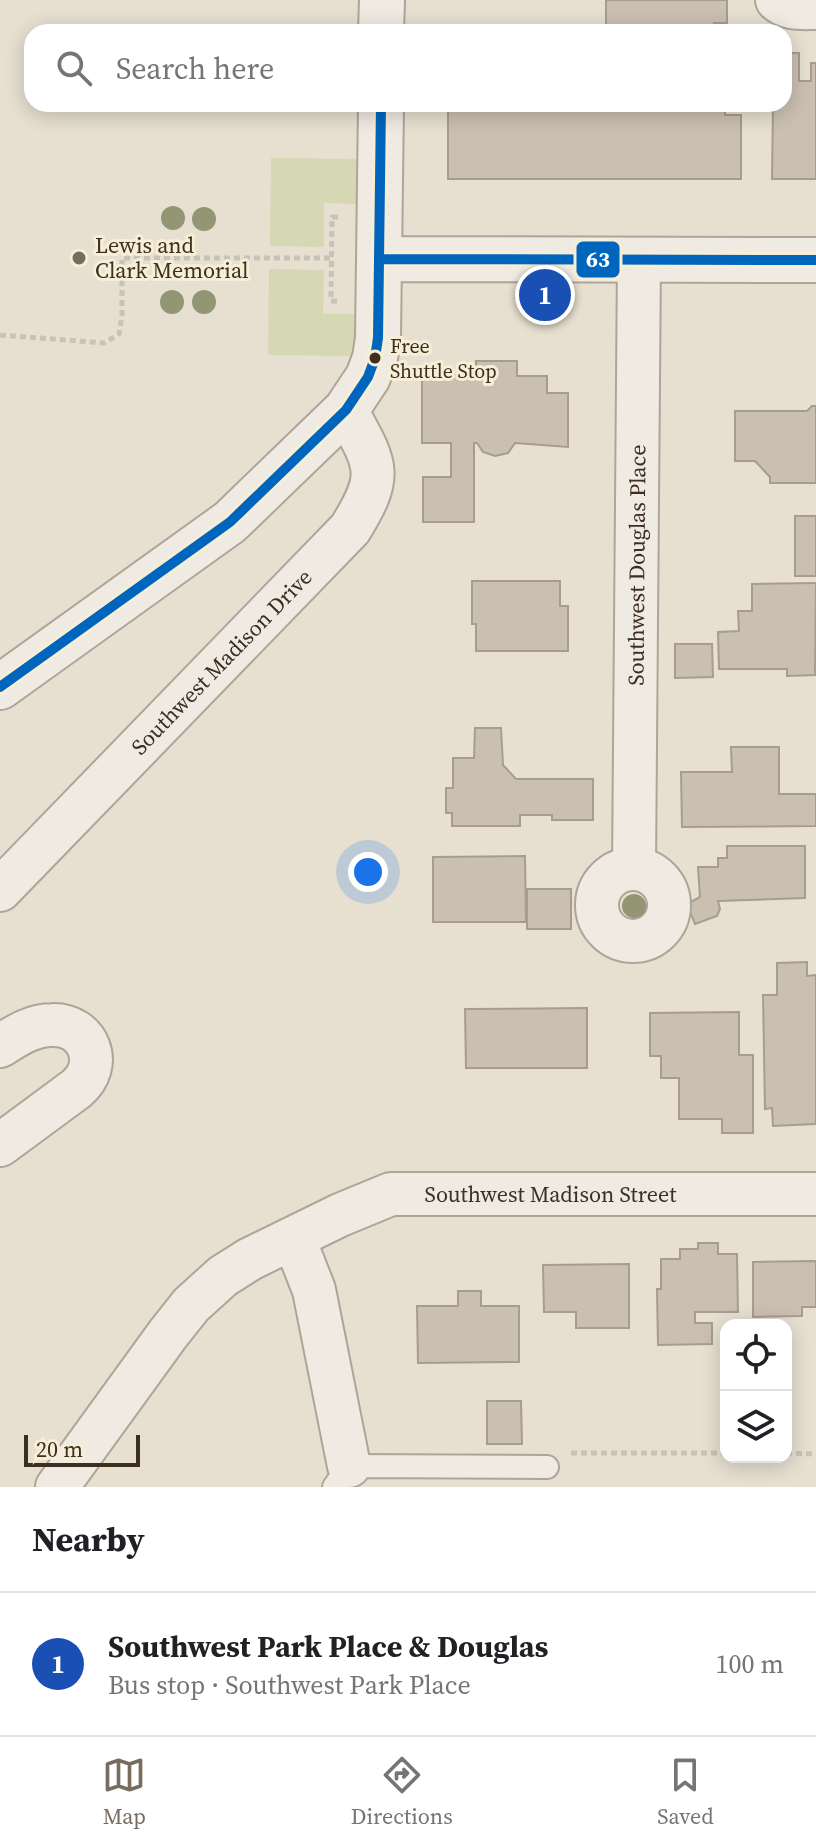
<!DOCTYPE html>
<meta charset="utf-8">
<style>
:root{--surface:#fff;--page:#f6f6f6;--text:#202124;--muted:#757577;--line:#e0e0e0;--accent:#786c5e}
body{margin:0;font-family:"Source Serif 4",serif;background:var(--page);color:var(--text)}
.controls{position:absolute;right:24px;bottom:24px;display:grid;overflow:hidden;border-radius:16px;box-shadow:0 4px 20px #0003}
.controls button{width:72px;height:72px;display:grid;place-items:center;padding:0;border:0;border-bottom:2px solid var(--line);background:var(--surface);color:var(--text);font:40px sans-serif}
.scale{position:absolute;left:24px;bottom:20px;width:116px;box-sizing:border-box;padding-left:8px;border:4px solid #3d2e20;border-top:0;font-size:22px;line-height:28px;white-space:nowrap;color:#3d2e20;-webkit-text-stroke:6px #f7eed8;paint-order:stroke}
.you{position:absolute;left:368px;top:872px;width:28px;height:28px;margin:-20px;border:6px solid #fff;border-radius:50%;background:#1a73e8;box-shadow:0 0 0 12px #1a73e833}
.badge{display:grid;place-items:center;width:52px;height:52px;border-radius:50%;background:var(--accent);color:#fff;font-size:26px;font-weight:700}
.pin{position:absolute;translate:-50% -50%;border:4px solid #fff;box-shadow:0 2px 8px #0006}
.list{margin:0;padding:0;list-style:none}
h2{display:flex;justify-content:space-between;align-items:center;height:104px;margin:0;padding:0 32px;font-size:34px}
h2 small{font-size:26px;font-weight:400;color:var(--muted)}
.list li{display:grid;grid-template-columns:52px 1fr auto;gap:24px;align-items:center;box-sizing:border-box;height:144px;padding:0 32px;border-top:2px solid var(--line)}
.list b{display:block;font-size:30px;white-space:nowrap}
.list p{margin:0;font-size:26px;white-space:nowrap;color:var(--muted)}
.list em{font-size:26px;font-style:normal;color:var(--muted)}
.icon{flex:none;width:44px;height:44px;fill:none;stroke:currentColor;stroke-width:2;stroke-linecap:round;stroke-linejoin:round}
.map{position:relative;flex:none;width:816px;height:1487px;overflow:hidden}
.search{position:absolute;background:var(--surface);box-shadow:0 4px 20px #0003;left:24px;right:24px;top:24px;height:88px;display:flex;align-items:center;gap:20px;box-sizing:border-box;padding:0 28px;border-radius:24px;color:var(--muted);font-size:30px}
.sheet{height:248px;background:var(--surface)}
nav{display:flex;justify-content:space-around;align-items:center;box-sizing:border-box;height:112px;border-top:2px solid var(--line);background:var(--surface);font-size:22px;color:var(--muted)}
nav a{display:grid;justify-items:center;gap:4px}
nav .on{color:var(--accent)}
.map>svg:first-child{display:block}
.green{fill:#d6d7b3}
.building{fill:#cbbfb2;stroke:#a89c90;stroke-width:2}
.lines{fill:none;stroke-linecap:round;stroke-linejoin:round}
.service-casing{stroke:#ada599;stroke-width:26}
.minor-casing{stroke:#ada599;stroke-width:46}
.tertiary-casing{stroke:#ada599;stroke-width:48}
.path{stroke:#c8c2b9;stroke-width:5;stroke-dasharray:6 4;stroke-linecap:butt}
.service{stroke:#efebe3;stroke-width:22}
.minor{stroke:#efebe3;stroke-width:42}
.tertiary{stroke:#efebe3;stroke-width:44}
.bus-1-casing{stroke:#f7eed8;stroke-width:16}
.bus-1{stroke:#0065bd;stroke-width:10}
.tree{fill:#929673}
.poi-dot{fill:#786c5e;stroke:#f7eed8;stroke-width:3}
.bus-dot{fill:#3d2e20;stroke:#f7eed8;stroke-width:3}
.labels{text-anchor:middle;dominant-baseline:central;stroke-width:6;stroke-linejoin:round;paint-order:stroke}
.bus-label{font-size:20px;fill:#3d2e20;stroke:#f7eed8;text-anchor:start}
.poi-label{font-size:22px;fill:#3d2e20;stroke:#f7eed8;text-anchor:start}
.street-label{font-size:22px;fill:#3d2e20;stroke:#f7eed8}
.line-badge{stroke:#f7eed8;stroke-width:3}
.badge-label{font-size:22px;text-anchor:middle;font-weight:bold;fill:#fff}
</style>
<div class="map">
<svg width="816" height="1487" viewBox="0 0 816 1487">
<rect width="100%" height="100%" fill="#e7e0d1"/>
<!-- green -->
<path class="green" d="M271,158l88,1v45l-35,-1v44l-54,-1z
M269,269l55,1 -1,44h34v42l-89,-1z"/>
<!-- building -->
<path class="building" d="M606,0h121v23h-13v9h-108z
M784,53h15v28h12v-18h5v116h-44l1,-75h11z
M448,104h277v11h16v64h-293z
M476,361h41v15h30v17h21v54l-53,-4 -7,10 -13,3 -12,-4 -6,-9h-3v79h-51v-45h28v-34h-29v-68h54z
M812,406h4v77h-46v-6l-15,-16h-20v-50h72z
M795,516h21v60h-21z
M472,581h88v25h8v45h-92v-27h-4z
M816,583l-1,92 -28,1v-7h-68l-1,-37 21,-1 -1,-20h14v-27z
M675,644h37l1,33 -38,1z
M475,728h26l2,37 13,14h77v41h-41v-5h-32v11h-68v-13h-6v-25h7v-30h21z
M731,747h48v47h37v32l-134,1 -1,-55h51z
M727,846h78v52l-87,3 2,8 -3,7 -22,8 -8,-20 13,-7 -2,-30h20v-9h9z
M525,856l1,66h-93v-65z
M527,889h44v40h-44z
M807,962v14l9,-1v149l-43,2 -1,-18 -7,1 -2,-114h14v-32z
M587,1008v60h-121l-1,-59z
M739,1012v43h14v78h-31v-14h-43v-41h-18v-22h-11v-43z
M698,1243h20v11h19l1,58h-43v11h17v21l-54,1 -1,-56h4v-30h19v-10h18z
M816,1261v46h-14v9l-49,1v-55z
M629,1264v64h-53v-16h-32l-1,-47z
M458,1291h23v15h38v56l-101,1 -1,-57h41z
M487,1401h34l1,43h-35z"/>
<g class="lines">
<!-- service casing -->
<g class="service-casing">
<path id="service" d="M334,1487l15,-21 198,1"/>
</g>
<!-- minor casing -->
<g class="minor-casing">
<g id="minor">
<path d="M777,0c10,10 26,8 39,8"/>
<path id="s1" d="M634,869l5,-610"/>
<circle cx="633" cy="905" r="36"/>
<path id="s2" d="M0,890l350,-361c35,-56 26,-64 -4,-119"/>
<path d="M0,1046c16,-10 32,-21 52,-21 37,-1 53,40 24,64l-76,56"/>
<path d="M294,1239l20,51 35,176"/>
<path id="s3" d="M57,1487l111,-153 23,-29 32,-29 27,-17 90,-44 51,-21h425"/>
</g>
</g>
<!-- tertiary casing -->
<g class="tertiary-casing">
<path id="tertiary" d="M381,32l1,-32
M380,259l436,1
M0,687l230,-165 116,-112 22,-33 7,-19 3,-20 3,-234"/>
</g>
<!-- path -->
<path class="path" d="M337,301h-6l1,-84h7
M0,335l104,8 15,-9 3,-18v-58h210
M571,1453h155
M786,1453l30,1"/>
<!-- service -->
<use href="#service" class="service"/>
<!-- minor -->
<use href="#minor" class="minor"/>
<!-- tertiary -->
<use href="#tertiary" class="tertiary"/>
<!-- bus-1 casing -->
<g class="bus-1-casing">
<path id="bus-1" d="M380,259l436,1
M0,687l230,-165 116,-112 22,-33 7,-19 3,-20 3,-234"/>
</g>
<!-- bus-1 -->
<use href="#bus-1" class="bus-1"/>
</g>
<!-- trees -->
<g class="tree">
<circle cx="173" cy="218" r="12"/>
<circle cx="204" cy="219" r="12"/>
<circle cx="172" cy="302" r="12"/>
<circle cx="204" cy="302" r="12"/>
<circle cx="634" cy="906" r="12"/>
</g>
<!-- markers -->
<circle class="poi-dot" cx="79" cy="258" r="8"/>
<circle class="bus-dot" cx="375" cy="358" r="7"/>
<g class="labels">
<!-- bus labels -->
<g class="bus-label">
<text x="390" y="346">Free<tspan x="390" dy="25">Shuttle Stop</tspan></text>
</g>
<!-- poi labels -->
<g class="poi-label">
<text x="95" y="245">Lewis and<tspan x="95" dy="25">Clark Memorial</tspan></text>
</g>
<!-- street labels -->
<g class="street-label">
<text stroke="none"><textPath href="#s1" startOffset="304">Southwest Douglas Place</textPath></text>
<text stroke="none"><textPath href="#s2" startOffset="318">Southwest Madison Drive</textPath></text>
<text stroke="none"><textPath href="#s3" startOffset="616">Southwest Madison Street</textPath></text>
</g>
</g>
<rect class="line-badge" x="575" y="240" width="46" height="39" rx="8" fill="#0065bd"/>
<g class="badge-label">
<text x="598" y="267">63</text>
</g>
</svg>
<div class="controls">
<button><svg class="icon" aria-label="locate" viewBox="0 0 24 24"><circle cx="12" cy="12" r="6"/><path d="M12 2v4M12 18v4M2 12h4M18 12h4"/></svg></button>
<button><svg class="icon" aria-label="layers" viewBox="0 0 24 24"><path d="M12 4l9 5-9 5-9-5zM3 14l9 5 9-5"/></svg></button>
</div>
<div class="scale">20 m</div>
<div class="you"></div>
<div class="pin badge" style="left:545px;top:295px;background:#1a4fb4">1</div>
<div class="search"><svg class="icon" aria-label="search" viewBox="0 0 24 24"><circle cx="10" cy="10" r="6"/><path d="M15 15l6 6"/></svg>Search here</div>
</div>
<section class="sheet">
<h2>Nearby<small></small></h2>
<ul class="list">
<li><span class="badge" style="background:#1a4fb4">1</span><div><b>Southwest Park Place &amp; Douglas</b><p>Bus stop · Southwest Park Place</p></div><em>100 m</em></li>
</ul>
</section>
<nav>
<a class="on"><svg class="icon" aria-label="map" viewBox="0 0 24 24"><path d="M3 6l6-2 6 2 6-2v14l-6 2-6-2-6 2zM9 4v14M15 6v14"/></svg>Map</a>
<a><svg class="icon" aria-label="directions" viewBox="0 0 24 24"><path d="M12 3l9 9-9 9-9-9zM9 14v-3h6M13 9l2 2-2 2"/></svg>Directions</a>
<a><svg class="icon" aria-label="saved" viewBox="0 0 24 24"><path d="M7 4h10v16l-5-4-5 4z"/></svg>Saved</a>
</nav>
